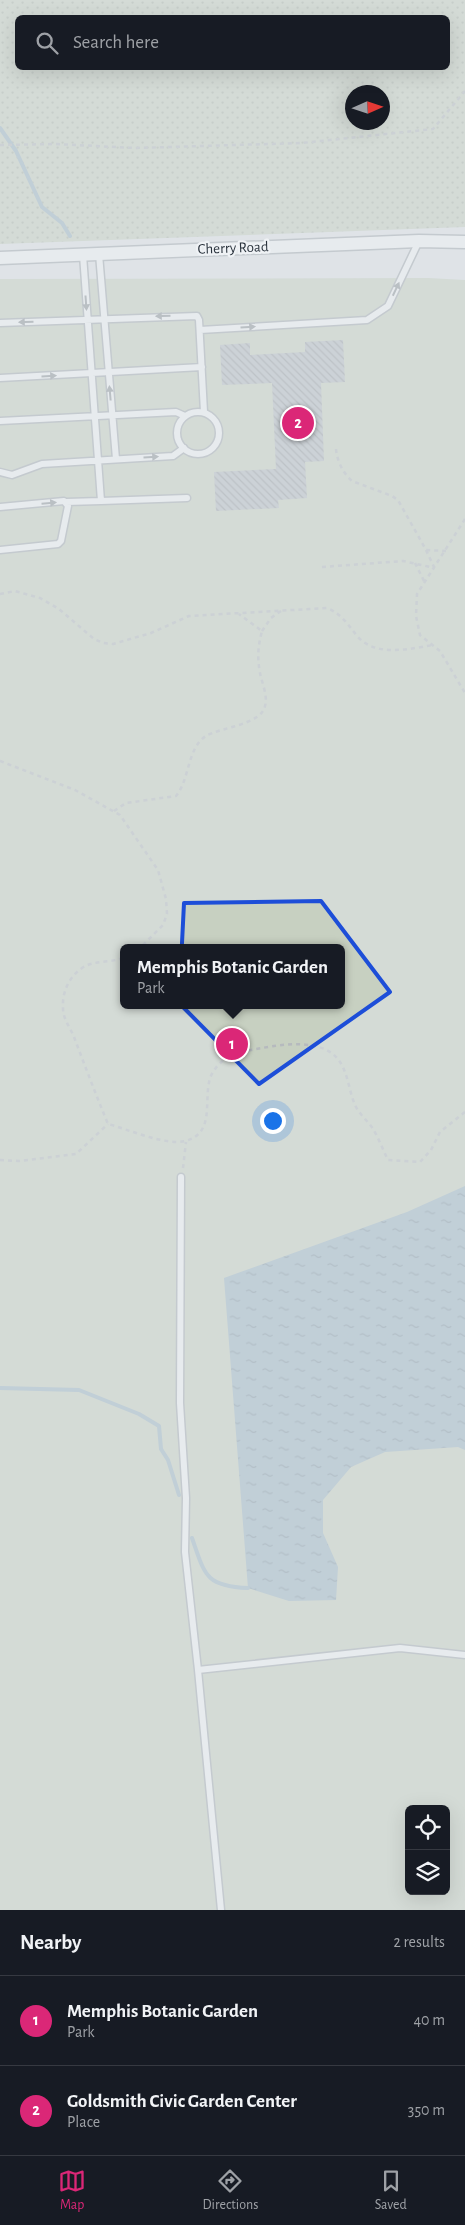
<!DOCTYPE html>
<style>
:root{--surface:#171b24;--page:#242831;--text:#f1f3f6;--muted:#9ea1a6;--line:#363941;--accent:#db2777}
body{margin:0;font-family:"Alegreya Sans",sans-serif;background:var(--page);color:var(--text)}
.controls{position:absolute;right:15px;bottom:15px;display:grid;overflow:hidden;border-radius:8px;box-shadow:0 5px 20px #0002}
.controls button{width:45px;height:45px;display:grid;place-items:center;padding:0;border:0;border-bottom:1px solid var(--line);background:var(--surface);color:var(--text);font:25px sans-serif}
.compass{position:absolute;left:345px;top:85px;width:45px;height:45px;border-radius:50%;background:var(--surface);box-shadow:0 5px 20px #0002;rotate:87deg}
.you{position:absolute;left:272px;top:1120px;width:18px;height:18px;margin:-12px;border:4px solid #fff;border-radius:50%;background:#1a73e8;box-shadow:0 0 0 8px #1a73e833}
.badge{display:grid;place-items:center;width:32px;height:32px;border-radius:50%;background:var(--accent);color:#fff;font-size:16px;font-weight:700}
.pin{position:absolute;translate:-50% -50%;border:2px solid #fff;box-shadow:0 1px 5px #0006}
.popup{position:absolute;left:120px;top:944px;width:225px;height:65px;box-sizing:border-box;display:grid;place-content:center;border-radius:8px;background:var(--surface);filter:drop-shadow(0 1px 4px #0005);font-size:16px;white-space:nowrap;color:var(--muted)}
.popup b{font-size:19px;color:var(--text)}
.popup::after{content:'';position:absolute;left:50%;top:100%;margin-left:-10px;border:10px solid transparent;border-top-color:var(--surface)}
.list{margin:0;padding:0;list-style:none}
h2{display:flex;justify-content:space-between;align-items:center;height:65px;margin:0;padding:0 20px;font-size:21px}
h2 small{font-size:16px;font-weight:400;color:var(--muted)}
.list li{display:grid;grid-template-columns:32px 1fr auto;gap:15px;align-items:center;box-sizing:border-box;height:90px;padding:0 20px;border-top:1px solid var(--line)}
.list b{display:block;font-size:19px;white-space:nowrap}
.list p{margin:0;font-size:16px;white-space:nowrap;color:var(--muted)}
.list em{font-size:16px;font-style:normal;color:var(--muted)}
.icon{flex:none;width:28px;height:28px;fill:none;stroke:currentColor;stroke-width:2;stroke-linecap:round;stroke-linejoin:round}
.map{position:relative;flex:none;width:465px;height:1910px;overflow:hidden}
.search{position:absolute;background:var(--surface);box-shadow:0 5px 20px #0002;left:15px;right:15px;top:15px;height:55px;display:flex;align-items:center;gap:12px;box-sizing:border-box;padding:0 18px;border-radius:8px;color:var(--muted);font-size:19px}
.sheet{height:245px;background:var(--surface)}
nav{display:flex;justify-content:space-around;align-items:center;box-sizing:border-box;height:70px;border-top:1px solid var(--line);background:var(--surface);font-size:14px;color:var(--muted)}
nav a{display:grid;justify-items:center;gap:2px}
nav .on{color:var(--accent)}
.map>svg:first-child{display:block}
.grass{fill:url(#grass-dots);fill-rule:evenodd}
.garden{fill:#c7d0c1;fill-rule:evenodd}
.water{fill:url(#water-ripples)}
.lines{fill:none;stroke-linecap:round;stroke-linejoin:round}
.stream{stroke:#9db5c4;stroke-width:4}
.building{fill:url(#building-back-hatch)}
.lane-casing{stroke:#a5abb1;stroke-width:9}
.street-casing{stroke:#a5abb1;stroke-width:15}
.path{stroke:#b6babe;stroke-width:2.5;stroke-dasharray:4 4;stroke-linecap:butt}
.lane{stroke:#f2f4f6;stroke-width:6}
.street{stroke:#f2f4f6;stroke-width:12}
.oneway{fill:#8e949a}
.marked{fill:none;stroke:#1d4ed8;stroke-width:4;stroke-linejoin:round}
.labels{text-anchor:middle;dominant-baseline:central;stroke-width:4.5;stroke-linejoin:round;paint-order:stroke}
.street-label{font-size:15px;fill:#2a333d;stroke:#eff2f5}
</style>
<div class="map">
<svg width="465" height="1910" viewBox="0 0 465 1910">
<defs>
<pattern id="grass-dots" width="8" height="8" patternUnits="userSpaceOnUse" patternTransform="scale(1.25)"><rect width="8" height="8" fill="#c7d0c1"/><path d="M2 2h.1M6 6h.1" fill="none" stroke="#abb3a7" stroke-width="1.8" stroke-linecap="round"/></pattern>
<pattern id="water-ripples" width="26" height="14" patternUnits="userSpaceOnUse" patternTransform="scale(1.25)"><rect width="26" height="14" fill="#9db5c4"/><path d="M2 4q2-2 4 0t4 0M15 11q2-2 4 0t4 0" fill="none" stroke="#8094a0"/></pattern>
<pattern id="building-back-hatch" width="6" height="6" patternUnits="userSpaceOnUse" patternTransform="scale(1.25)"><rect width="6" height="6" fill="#b7bdc3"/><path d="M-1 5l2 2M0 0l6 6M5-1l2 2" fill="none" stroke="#959aa0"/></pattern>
</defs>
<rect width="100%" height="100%" fill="#dfe3e7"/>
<!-- grass -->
<path class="grass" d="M0,0h465v227l-465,17zM18,18h430v50h-430zM352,92h30v30h-30z"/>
<!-- garden -->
<path class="garden" d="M428,278l37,2v1630h-465v-1631zM123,948h218v57h-218zM409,1809h37v82h-37z"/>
<!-- water -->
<path class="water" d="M465,1186v264l-7,-3 -73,5 -34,15 -28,33v33l15,34 -2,33 -47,1 -41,-13 -24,-310 183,-66z"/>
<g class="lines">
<!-- stream -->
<path class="stream" d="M0,128l16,23 26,56 20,16 8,13
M0,1388l79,2 60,24 20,12 2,23 7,11 11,35
M192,1538c13,37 13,48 56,50"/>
</g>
<!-- building -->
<path class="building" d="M343,340l2,42 -24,1 3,78 -19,1 2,36 -29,2 1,8 -63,3 -2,-39 62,-3 -4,-86 -50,2 -2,-40 30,-2v12l55,-3v-10z"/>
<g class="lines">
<!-- lane casing -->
<g class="lane-casing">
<path id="lane" d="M99,254l17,205
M83,255l18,246 86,-3
M0,323l197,-7 2,4 5,92
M200,330l167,-10 21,-14 31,-65
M0,378l202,-11
M177 433a21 21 0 1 1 42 0a21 21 0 1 1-42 0Z
M0,421l176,-9 9,4
M0,472l12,3 30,-11 131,-8 11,-8
M66,502l35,-1
M0,507l64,-6 4,5 -7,35 -3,3 -58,6
M181,1177l-1,226 6,95 -1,54 13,118 202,-22 65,7
M198,1670l23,240"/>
</g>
<!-- street casing -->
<g class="street-casing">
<path id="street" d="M0,258l419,-17 46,1"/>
</g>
<!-- path -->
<path class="path" d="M0,145l56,-1 79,4 167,-5 131,-14 32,-38
M336,449c1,12 7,24 16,32l40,15 6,4 28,50 20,1
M465,519l-48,75 -1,22 4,19 20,16 25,42
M426,550l8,17
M415,563l10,20
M322,567l81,-6 32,7
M0,594l15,-3 25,7 19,11 35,30 9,4 10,1 38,-11 38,-17 138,-8c15,6 21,17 31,29 18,20 51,12 75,8
M262,631l9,-13 10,-7
M0,761l75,29 45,25 38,55 8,29 1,15 -4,11 -23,23
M114,811l12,-8 50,-7c14,-17 11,-48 30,-60 15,-9 55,-11 59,-30 3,-10 -3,-23 -5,-33 -3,-16 -2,-27 2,-42l-23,-17
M123,958c-13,5 -29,2 -41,10 -13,9 -20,24 -19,40 0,11 7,19 11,29 11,29 22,58 34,87 19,5 58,22 77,17 34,-8 15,-49 28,-69 12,-19 29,-20 49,-24 22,-4 63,-10 78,14 8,12 9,29 15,43 4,9 13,16 18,24 6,10 10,21 15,31l32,2 11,-12 9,-18 25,-20
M0,1160l19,1 57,-7 32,-30
M183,1168l3,-26"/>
<!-- lane -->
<use href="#lane" class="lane"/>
<!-- street -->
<use href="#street" class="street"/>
</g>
<!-- one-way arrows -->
<defs><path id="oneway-solid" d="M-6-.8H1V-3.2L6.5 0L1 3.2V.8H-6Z" transform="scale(1.25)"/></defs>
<g class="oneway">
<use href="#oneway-solid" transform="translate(396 289) rotate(-65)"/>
<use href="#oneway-solid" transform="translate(86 303) rotate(86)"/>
<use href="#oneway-solid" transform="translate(163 316) rotate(178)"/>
<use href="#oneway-solid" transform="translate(26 322) rotate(178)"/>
<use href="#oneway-solid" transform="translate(248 327) rotate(-4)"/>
<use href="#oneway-solid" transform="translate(49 376) rotate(-3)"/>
<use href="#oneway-solid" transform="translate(110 393) rotate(-95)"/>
<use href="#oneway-solid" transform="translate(151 457) rotate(-3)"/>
<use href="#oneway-solid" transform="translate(49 503) rotate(-5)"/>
</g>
<!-- marked area -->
<path d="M0 0H465V1910H0ZM321,901l69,91 -131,92 -80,-81 5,-100z" fill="#dfe3e7" fill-opacity=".55" fill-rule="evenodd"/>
<path class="marked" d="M321,901l69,91 -131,92 -80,-81 5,-100z"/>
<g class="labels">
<!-- street labels -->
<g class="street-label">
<text transform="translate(233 248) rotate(-2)">Cherry Road</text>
</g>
</g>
</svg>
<div class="controls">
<button><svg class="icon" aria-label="locate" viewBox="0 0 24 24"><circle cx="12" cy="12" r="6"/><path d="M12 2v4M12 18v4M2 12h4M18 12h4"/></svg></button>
<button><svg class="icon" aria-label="layers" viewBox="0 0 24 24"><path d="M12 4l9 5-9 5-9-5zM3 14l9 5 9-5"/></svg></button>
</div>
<svg class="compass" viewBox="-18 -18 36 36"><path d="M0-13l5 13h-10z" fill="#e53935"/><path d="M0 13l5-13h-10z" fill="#9ea1a6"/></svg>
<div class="you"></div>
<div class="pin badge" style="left:232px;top:1044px">1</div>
<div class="popup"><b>Memphis Botanic Garden</b>Park</div>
<div class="pin badge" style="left:298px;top:423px">2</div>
<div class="search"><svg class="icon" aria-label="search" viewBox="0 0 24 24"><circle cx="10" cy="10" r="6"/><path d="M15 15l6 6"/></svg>Search here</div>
</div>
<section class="sheet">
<h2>Nearby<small>2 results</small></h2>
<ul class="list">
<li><span class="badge">1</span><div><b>Memphis Botanic Garden</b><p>Park</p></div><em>40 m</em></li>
<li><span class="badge">2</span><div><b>Goldsmith Civic Garden Center</b><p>Place</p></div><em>350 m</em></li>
</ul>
</section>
<nav>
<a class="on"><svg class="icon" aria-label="map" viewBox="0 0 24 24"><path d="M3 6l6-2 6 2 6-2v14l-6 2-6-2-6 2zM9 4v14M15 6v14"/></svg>Map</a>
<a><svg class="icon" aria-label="directions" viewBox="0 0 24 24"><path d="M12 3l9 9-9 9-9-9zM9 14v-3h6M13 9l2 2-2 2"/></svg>Directions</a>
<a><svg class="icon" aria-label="saved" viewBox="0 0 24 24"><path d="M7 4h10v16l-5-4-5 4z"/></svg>Saved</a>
</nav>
